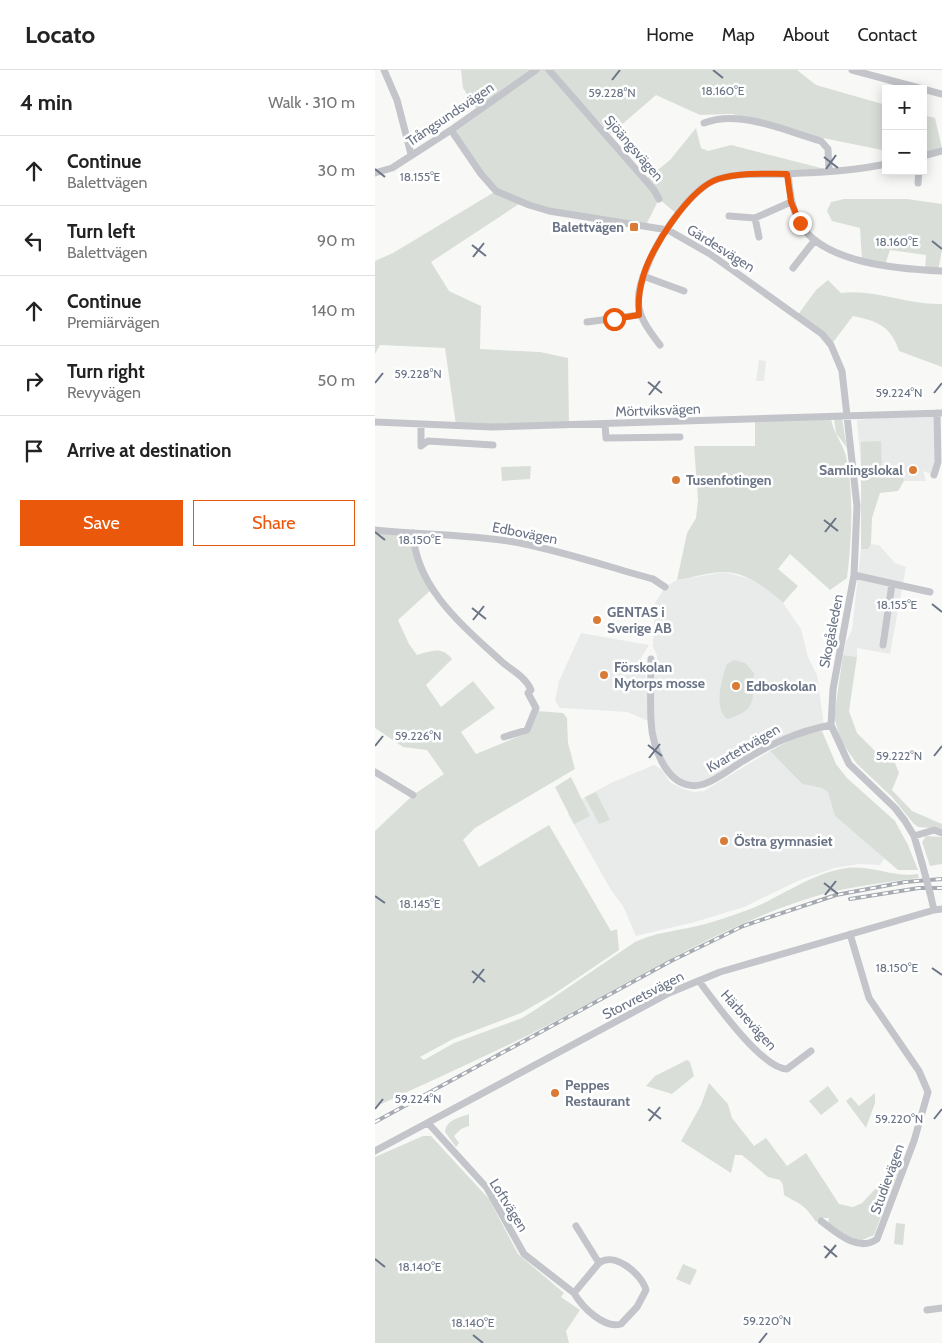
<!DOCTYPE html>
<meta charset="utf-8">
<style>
:root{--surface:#fff;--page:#f2f2f2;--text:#222;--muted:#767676;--line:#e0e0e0;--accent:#ea580c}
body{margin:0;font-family:Cabin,sans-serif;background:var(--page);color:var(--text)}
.controls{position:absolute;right:15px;top:15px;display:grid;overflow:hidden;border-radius:0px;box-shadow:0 2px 12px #0003}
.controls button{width:45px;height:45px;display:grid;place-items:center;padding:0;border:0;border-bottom:1px solid var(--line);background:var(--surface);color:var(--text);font:25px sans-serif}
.stop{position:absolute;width:15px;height:15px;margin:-11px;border:4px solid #ea580c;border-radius:50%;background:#fff}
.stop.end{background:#ea580c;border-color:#fff;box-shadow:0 1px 5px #0008}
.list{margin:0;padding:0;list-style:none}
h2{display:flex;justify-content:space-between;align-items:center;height:65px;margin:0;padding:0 20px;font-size:21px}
h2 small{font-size:16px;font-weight:400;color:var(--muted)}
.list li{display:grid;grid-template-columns:32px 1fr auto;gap:15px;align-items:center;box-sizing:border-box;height:70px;padding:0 20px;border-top:1px solid var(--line)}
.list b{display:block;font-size:19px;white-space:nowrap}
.list p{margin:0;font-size:16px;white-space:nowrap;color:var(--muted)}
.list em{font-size:16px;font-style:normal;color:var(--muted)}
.actions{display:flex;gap:10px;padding:15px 20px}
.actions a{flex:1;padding:11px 0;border:1px solid var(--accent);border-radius:0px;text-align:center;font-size:18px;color:var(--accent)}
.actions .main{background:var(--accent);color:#fff}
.icon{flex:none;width:28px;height:28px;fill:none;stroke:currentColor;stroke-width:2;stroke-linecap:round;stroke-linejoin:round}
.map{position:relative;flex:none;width:567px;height:1273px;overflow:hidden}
header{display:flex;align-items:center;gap:30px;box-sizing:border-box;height:70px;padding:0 25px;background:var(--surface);border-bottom:1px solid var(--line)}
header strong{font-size:24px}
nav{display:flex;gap:28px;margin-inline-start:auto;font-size:18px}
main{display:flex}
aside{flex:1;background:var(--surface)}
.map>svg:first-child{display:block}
.built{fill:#e9eaea}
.green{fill:#d9dfd8}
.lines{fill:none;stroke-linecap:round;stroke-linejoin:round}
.street{stroke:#c3c5ca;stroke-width:7}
.rail-casing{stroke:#a6aab1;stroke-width:4}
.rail{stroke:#fff;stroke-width:2;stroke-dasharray:5.5;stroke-linecap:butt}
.street-bridge{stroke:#c3c5ca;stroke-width:7}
.route{stroke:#ea580c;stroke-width:6}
.ticks{fill:none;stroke:#6a7486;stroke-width:2}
.poi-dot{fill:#d97b37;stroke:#fff;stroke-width:2}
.labels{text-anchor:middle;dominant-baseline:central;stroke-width:5;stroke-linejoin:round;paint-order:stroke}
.street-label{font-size:14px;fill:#6a7486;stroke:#fff}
.poi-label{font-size:14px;font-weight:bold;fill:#6a7486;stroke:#fff;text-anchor:start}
.ticks-label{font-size:12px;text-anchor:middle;fill:#6a7486;stroke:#fff;stroke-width:5;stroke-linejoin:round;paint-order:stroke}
</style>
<header>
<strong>Locato</strong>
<nav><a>Home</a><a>Map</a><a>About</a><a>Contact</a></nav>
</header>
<main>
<aside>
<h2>4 min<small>Walk · 310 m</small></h2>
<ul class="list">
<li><svg class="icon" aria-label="ahead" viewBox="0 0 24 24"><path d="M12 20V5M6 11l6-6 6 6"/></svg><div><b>Continue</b><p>Balettvägen</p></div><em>30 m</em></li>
<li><svg class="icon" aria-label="left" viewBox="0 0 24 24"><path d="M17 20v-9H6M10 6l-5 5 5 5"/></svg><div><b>Turn left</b><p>Balettvägen</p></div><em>90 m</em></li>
<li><svg class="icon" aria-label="ahead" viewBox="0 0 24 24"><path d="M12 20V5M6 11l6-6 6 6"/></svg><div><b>Continue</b><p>Premiärvägen</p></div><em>140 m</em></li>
<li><svg class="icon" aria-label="right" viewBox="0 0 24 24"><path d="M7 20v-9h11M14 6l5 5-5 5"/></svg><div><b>Turn right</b><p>Revyvägen</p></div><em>50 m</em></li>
<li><svg class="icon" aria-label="arrive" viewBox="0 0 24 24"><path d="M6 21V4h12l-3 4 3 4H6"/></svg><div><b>Arrive at destination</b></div></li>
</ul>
<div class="actions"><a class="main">Save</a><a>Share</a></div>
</aside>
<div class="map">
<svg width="567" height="1273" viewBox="0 0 567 1273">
<rect width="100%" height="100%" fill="#f8f9f7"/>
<!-- built -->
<path class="built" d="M384,290l7,1 -2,20h-8z
M562,343l-3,62 -11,-4 3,10h-22l-2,-12 -41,-2 -4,-47z
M496,474l8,1 16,18 11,4 -16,87 -33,-6v9l-14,-2 3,-13 6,-12 9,-81h7z
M350,502l25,7 16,9 17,15 18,26 7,28 9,18 7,51 -32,8 -87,50 -15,2 -23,-16 -16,-48 -24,-10 -67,-4 -5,-7 4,-20 22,-48 68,12 -8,13 4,11 6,49 6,-62 -4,-10 2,-43 10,-16 12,-7z
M395,681l32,33 20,4 7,4 7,25 49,41 -5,7 -21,-1 -25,4 -34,12 -56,27 -49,15 -59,14 -13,-30 -12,-16 -43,-76 1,-3 16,-14 26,-14 43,-18 7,4 9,13 13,7 11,3 10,-1z"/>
<!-- green -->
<path class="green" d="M86,0h336l19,15 70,20v59l-3,1 -1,-15 -64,-13 -86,-23 -32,1 -44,-20 -45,39 -56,-58 90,104 25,-20 26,-32 5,20 7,3 23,-6 98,25 -111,9 -41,35 -18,-15 -13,26 -97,-14 -27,-9 -91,60 18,29 32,15 -1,43 60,3 28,6 1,67h-113l-11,-77 -65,-3 -5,9v-93l18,-8 103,-62 -45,-61 27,-19 -15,-23z
M548,45l12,3 7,30 -19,8z
M469,129h63l35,5v46l-4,21 -13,-1 1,-15 -36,-5 -5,15 -23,-5 -2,-32 -28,-7 -5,-10 4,-9z
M453,210l13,13c36,-4 64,12 101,11v63l-43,-16c-8,-25 -22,-30 -46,-35l-22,29 -34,-29 19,-26z
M456,347c1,15 11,24 15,39 8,39 6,82 1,122l-17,12 -40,-36 -12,15 20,17 -15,17c-15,-14 -37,-31 -59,-31 -15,0 -32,6 -47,8l10,-47 9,-15 2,-18 -4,-54h61v-28z
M467,348l5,30 -11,-15 -2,-14z
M506,371l1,27 20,1 2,12 -6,10 -18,2 -8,25 -1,26 -3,5h-7v-107z
M156,396l-1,13 -28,2 -1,-14z
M0,460l38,3 1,17 18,39 -34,31 11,24 8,11c14,-4 25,-9 35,4l-26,26 15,22 32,-26 22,27 -34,24 15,22 51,-21 11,-22 25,2 4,5 1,25 7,26 -100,59 -12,12 16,27 70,-42 62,106 6,-2 2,21 -65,44 -33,19 -68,26 -33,18 4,3 30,-17 68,-25 13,-8 100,-68c19,-9 38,-11 58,-15 18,-4 35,-10 52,-16 34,-12 65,-38 102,-43 26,-3 46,10 71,6l1,4c-38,5 -76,9 -112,21 -93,30 -174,82 -261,127 -56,29 -114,54 -171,81v-276l38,-36 31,-21 -17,-24 -24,-3 -28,-19z
M468,585l14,2 -8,54 8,22 21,21 13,-1 8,20 -7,17 20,21 30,13v5l-24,-2 -5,-4 -21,-26 -35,-33 -16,-23 -7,-24z
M359,590l11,3 9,10c-1,26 3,38 -27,46 -14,-11 -5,-41 0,-55z
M447,661l14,33 11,14 48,43 13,24 10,25h-20l-63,-54 -7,-24 -6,-4 -20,-4 -32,-33 28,-15z
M196,707l19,39 -16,8 -19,-37z
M221,722l14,28 -11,4 -14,-27z
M551,766l16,1v27l-12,2 -8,-24z
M312,990l3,2 4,14 -22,18 -26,-8 9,-10z
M334,1013l19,21 4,14 22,28 12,-8 21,28 19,-13 33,51 14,3 9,-4 41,-44 -29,76 -14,6 -12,-5 -20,-12 1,-6h-10l-3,4c-12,-18 -15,-17 -32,-27l-1,-10 -3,-5 -12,-3 -26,-22h-7l-4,18 -50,-32 20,-36z
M453,1016l11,15 -18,14 -12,-14z
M500,1023v10l-9,25 -20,-27 5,-4 8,9z
M94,1044v12l-8,3 -7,7 5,7 -3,4 -11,-15c1,-12 14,-14 24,-18z
M48,1066h8l58,63 29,55 46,39 -3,4 19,13 -14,21 3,12h-194v-186z
M521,1153l9,1 -2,21 -9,-1z
M308,1194l14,6 -7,15 -14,-6z"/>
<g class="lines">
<!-- street -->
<path class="street" d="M9,0l13,30 14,54
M174,0l105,120 5,9
M477,0l71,19
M548,19l19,5
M329,53c36,-14 81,8 117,18l7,8 1,21
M76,60l30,44 15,17 33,14 20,6 119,19 42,24 112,80 9,11 11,26 15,135 -3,69 -21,114 -2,36 18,39 46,44 10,13 9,15 8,27
M548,86l19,-5
M0,103l17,-5 59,-38 85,-60
M413,104c2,17 3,32 11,48 23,42 101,47 143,49
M543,113l1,-12
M354,146l26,2 36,-16
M380,148l4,19
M418,198l22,-28
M268,206l41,15
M212,252l52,-7
M285,275c-25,-32 -28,-44 -11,-83 10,-25 43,-75 69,-83 22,-7 46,-4 69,-5 32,-2 67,-3 99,-10
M0,352l117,5 450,-14
M46,354v22l7,-5 65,4
M230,354l1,14 74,-1
M559,405l4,-13 -1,-49
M0,460c48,5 98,4 145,13 45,9 89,24 133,36l12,8
M38,463c3,55 50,93 88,128 10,9 24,15 30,29l-3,3 8,15 -9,22 -23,7
M479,505l76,17
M508,575l9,-61
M276,589c0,21 -1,41 0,62 1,27 18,74 53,63 13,-4 27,-16 39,-23 30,-18 53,-29 88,-36
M0,702l38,23
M539,766l20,-6 8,3
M555,823l4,17
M324,911c15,20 63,88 88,88l24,-18
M53,1053l59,65 37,66 50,39 25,-30 -23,-37
M0,1081l294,-158 51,-21 214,-62 8,-1
M446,1151c15,11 37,32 56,18l37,-98 14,-49 -9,-21 -50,-73 -19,-64
M199,1223c8,14 30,36 47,31l16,-17 9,-17c-4,-16 -32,-39 -47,-27
M552,1240l15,-2"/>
<!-- rail casing -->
<g class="rail-casing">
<path id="rail" d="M475,829l69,-11h23
M0,1052l296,-161 72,-35 93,-31 69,-13 37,-3"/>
</g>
<!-- rail -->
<use href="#rail" class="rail"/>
<!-- street-bridge -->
<path class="street-bridge" d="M547,793l8,30"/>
</g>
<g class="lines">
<!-- route -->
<path class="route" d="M239,249l25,-4c-1,-13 0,-25 4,-38 7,-28 47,-89 75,-98 22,-7 47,-5 69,-5l4,28 9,21"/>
</g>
<!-- ticks -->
<path class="ticks" d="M338,0l10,8M237,10l8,-10M449,87l14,11M0,99l10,8M451,99l10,-14M557,171l10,8M97,175l14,11M98,187l11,-14M273,312l14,11M0,313l8,-10M559,323l8,-10M274,325l11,-14M449,450l14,11M0,462l10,8M450,462l11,-14M557,534l10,8M97,538l14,11M98,550l11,-14M273,675l14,11M0,676l8,-10M559,686l8,-10M274,688l11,-14M449,813l14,11M450,825l11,-14M0,826l10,7M557,898l10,7M97,901l13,11M98,913l11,-14M0,1039l8,-10M273,1039l13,10M559,1049l8,-10M274,1051l11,-14M449,1176l13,11M450,1188l11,-13M0,1189l10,8M98,1265l10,8M384,1273l8,-10"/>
<!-- markers -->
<g class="poi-dot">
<rect x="254" y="152" width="10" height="10" rx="2.5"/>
<circle cx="538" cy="400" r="5"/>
<circle cx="301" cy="410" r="5"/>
<circle cx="222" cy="550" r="5"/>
<circle cx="229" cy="605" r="5"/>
<circle cx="361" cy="616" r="5"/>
<circle cx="349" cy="771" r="5"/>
<circle cx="180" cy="1023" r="5"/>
</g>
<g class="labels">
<!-- street labels -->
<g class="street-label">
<text transform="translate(75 44) rotate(-34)">Trångsundsvägen</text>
<text transform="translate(259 78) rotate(49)">Sjöängsvägen</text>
<text transform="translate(346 178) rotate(32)">Gärdesvägen</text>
<text transform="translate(283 340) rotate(-2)">Mörtviksvägen</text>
<text transform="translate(150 463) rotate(11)">Edbovägen</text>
<text transform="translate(456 561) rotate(-79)">Skogåsleden</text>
<text transform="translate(368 678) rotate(-30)">Kvartettvägen</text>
<text transform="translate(268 925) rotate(-27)">Storvretsvägen</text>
<text transform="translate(374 950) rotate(48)">Härbrevägen</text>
<text transform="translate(512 1109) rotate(-70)">Studievägen</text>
<text transform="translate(134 1135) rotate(58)">Loftvägen</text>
</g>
<!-- poi labels -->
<g class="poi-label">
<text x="249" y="157" text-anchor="end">Balettvägen</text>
<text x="528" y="400" text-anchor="end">Samlingslokal</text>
<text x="311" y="410">Tusenfotingen</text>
<text x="232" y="542">GENTAS i<tspan x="232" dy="16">Sverige AB</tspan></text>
<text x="239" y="597">Förskolan<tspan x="239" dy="16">Nytorps mosse</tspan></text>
<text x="371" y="616">Edboskolan</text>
<text x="359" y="771">Östra gymnasiet</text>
<text x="190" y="1015">Peppes<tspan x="190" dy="16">Restaurant</tspan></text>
</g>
</g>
<g class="ticks-label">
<text x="348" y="25">18.160°E</text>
<text x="237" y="27">59.228°N</text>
<text x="45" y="111">18.155°E</text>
<text x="522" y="176">18.160°E</text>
<text x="43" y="308">59.228°N</text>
<text x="524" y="327">59.224°N</text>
<text x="45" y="474">18.150°E</text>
<text x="522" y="539">18.155°E</text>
<text x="43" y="670">59.226°N</text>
<text x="524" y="690">59.222°N</text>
<text x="45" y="838">18.145°E</text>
<text x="522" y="902">18.150°E</text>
<text x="43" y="1033">59.224°N</text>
<text x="524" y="1053">59.220°N</text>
<text x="45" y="1201">18.140°E</text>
<text x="392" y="1255">59.220°N</text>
<text x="98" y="1257">18.140°E</text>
</g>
</svg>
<div class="controls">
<button>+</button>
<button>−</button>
</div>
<div class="stop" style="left:239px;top:249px"></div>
<div class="stop end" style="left:425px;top:153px"></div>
</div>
</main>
